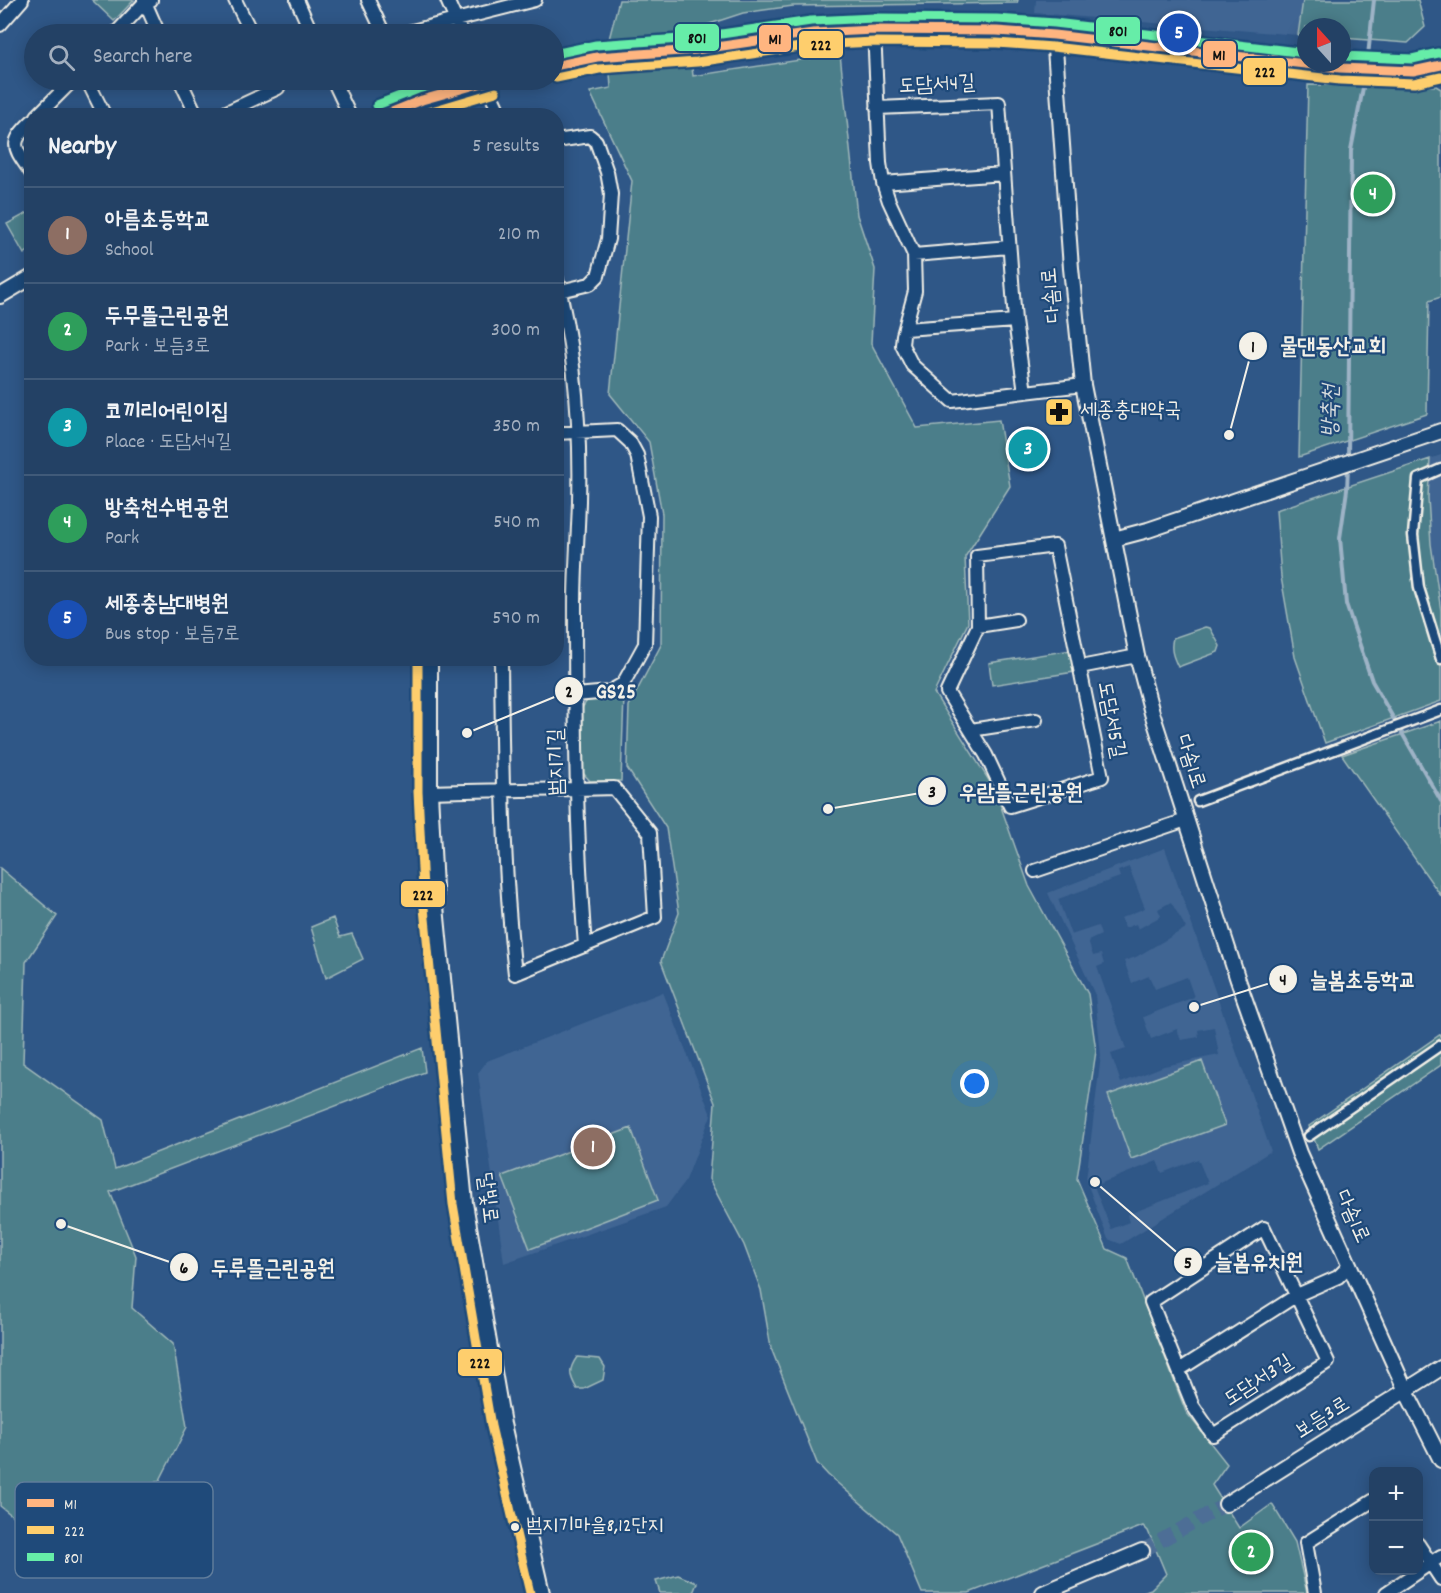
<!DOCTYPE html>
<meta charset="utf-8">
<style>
:root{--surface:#234165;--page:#2b486b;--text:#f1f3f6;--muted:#a3afbf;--line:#405a79;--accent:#ffd166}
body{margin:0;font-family:Dekko,"Poor Story",sans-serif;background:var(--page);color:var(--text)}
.controls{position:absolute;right:18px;bottom:18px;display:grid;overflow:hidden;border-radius:12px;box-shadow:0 3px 15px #0003}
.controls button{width:54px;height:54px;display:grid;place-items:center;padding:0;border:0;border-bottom:2px solid var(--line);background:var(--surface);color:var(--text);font:30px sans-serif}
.compass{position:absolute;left:1297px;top:18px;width:54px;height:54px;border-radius:50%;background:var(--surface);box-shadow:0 3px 15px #0003;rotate:339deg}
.you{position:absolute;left:975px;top:1084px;width:21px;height:21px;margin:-15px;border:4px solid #fff;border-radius:50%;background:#1a73e8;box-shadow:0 0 0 9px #1a73e833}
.badge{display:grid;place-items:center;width:39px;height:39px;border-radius:50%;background:var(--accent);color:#fff;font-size:20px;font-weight:700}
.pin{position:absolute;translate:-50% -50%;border:3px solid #fff;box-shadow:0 2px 6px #0006}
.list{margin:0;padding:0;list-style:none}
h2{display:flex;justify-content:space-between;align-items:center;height:78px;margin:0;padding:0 24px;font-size:26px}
h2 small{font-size:20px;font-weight:400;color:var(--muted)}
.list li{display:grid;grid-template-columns:39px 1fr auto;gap:18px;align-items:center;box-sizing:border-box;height:96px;padding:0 24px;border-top:2px solid var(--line)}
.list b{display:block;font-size:22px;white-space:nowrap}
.list p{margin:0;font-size:20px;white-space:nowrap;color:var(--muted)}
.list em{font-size:20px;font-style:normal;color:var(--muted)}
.icon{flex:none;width:33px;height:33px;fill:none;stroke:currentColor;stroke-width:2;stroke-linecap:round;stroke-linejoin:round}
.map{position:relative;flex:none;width:1441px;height:1593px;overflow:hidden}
.search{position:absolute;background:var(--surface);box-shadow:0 3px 15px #0003;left:24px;top:24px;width:540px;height:66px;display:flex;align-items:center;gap:15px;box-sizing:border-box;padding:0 21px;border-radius:33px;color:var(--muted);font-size:22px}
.panel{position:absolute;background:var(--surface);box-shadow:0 3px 15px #0003;left:24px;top:108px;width:540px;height:558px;border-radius:24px}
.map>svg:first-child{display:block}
.built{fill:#406593;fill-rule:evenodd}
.green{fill:#4c7e8a;stroke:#a0b8b9;stroke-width:1.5}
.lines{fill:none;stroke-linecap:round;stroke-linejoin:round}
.stream{stroke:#9eb3c6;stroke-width:4}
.tertiary-tunnel{stroke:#4d6e96;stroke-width:14;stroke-dasharray:14 7;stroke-linecap:butt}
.pedestrian-casing{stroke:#f4f1e8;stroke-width:13}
.minor-casing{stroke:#f4f1e8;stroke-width:16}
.tertiary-casing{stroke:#f4f1e8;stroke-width:18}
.pedestrian{stroke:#1f4a7a;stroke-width:8}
.minor{stroke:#1f4a7a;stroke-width:12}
.tertiary{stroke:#1f4a7a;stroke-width:14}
.bus-1-casing{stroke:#1f4a7a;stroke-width:14}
.bus-2-casing{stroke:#1f4a7a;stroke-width:14}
.bus-3-casing{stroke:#1f4a7a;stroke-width:14}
.bus-1{stroke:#ffb580;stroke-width:9}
.bus-2{stroke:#fece6d;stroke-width:9}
.bus-3{stroke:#66eda8;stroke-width:9}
.bus-dot{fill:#f4f1e8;stroke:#1f4a7a;stroke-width:2}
.labels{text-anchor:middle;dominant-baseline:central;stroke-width:4.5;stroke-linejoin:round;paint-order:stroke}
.bus-label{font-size:20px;fill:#f4f1e8;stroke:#1f4a7a;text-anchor:start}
.street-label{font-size:21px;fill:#f4f1e8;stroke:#1f4a7a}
.poi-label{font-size:21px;fill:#f4f1e8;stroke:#1f4a7a;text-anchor:start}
.water-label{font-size:22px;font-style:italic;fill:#d7dcdd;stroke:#1f4a7a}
.key{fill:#1f4a7a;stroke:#5f7c9b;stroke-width:1.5}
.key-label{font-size:16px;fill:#f4f1e8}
.leader{fill:none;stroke:#f4f1e8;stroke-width:2}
.callout-dot{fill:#f4f1e8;stroke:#1f4a7a;stroke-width:2}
.mark-label{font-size:18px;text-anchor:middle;font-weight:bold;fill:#111}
.callout-label{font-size:22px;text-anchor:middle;font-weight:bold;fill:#f4f1e8;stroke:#1f4a7a;stroke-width:4.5;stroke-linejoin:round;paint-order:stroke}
.line-badge{stroke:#1f4a7a;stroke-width:2}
.pale-badge-label{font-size:16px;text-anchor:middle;font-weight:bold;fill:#111}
</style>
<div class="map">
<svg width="1441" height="1593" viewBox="0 0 1441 1593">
<rect width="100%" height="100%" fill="#2f5787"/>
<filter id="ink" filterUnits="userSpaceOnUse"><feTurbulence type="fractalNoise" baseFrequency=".0167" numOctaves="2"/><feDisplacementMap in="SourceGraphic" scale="12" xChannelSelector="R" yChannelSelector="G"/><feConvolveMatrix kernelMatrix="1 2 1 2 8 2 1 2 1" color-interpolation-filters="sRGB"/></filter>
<g filter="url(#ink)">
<!-- built -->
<path class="built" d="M1036,0h266l-4,35 -263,-22z
M1441,455v156l-10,-67 -3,-46 2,-39z
M1165,848l106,303 -150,93 -13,-5 -22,-59 15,-125 -6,-60 -47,-102zM1129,867l16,41 -24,10 4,10 11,-4 2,5 23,-13 -3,-7 13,-7 15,26 -50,29 -12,4 8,22 17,-7 6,13 32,-12 7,20 -51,20 8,22 26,-10 4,11 18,-3 -1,-7 16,-3 5,28 -55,11 -43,17 -10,-29 15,-5 -29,-82 7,-3 -3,-10 -8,2 -5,-15 13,-6 -3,-9 -27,9 -13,-36 62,-22 -2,-6zM1198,1159l10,24 -81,32 2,7 -18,7 -17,-43 63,-25 5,12z
M663,992l48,123 -25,65 -20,27 -162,56 -26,-190 9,-12z"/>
<!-- green -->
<path class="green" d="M92,0h42l-20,21z
M619,0h399l-1,3 -224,3 -50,7 -55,18 5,45 147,-22 17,161 18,54 -4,74 46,85 82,-8 11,66 -45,71 3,66 -34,70 61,97 34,96 59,108 8,57 -19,128 30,70 20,9 59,154 41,52 -15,21 27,43 33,-24 23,38 12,51h-167l11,-4 15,-15 -18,-43 -5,-5 -174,67h-47l-25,-59 -69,-59 -11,-12 -46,-115 -10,-58 -17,-45 -35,-66 6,-76 -54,-142 18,-48 -13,-85 -39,-60 2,-62 32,-61 1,-131 -13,-72 -39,-48 22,-213 -42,-89 21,-4 -3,-45z
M1303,0h115l7,27 -17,16 -66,-5v-11h-36v8h-8z
M1308,85l128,1 5,3v208l-12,4 -2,113 -128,43z
M31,211v38l-7,5 -17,-30z
M1430,459l-2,39 3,46 10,67v90l-116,42 -30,-86 -14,-80 -5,-67z
M1205,627l5,1 10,18 -2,6 -40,15c-5,-10 -8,-18 -5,-29z
M1071,650l3,22 -82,13 -3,-22z
M624,696l-3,85h-31l-7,-8 -1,-65 6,-9z
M1441,721v175l-99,-141z
M0,868l57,48 -31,46 -3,101 80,57 12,49 307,-121 3,24 -315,120 26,64 -4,52 41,36 14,83 -27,53 -47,20 -99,17 -14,-11z
M333,918l7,19 12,-3 11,25 -37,19 -15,-51z
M1441,1034v31l-123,84 -9,-23z
M1202,1061l23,64 -94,34 -23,-64z
M631,1128l27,72 -128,49 -28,-73z
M577,1357l23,2 5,8 -2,13 -19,9h-7c-8,-14 -9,-19 0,-32z
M678,1575l19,8 -4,10h-33l-4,-12z"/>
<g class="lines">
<!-- stream -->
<path class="stream" d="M1367,65l7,-65
M1348,459l3,-309 15,-78
M1348,467l-1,23 -7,48 6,66 26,77 69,120"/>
<!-- tertiary-tunnel -->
<path class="tertiary-tunnel" d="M597,57l98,-7
M1142,1551l84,-47"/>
<!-- pedestrian casing -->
<g class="pedestrian-casing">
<path id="pedestrian" d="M1441,469l-23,10 -5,56 6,53 22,71
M1198,801l243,-91
M1309,1136l132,-91"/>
</g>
<!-- minor casing -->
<g class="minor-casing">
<path id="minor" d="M144,0l15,34
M235,0l17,34
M297,0l15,34
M368,0l16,34
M447,0l15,34
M0,25l22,-25
M874,30l6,133 3,20 6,18 25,54 1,36 -12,44 -1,10 10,20 40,36 131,-16
M115,34l29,-31 7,-3
M400,34l135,-34
M87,80l18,36
M180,80l17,36
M333,80l17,36
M484,80l17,36
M877,108l122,-5 16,218 10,71
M37,116l36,-36
M218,116l60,-28 -4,-8
M32,121c-25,24 -17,27 0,53
M556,141l34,-5 6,5 11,31 4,22 -3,45 -10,37 -8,8 -30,7
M883,183l120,-9
M914,255l95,-8
M556,276c19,73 25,149 23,225 -1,35 -4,69 -4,104 0,114 1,228 10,341
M905,329l110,-8
M556,433l61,-3 13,12 7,13 12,61 -4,128 -22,40 -14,8 -33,3
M1055,546l47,231 -92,29 -24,-51 -39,-63 31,-66 -1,-70z
M978,626l38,-6
M1080,667l57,-11
M971,730l65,-10
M430,792c61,-2 122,-2 184,-4l36,45 5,84 -140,57c-12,-105 -13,-210 -14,-316
M1035,871l151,-51
M1264,1228l64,134 -115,73 -20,-29 -42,-104z
M1179,1370l118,-75 41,-18 12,-12
M1418,1544l23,35
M1315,1593l-9,-50 68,-43
M1386,1593l55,-37"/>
</g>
<!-- tertiary casing -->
<g class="tertiary-casing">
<path id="tertiary" d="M1054,35l17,233 12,117 54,271 15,57 86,267 61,173 107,238 35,69
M695,50l118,-17 61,-3 123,1 57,4 232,28 54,5 73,3 28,-6
M554,66l43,-9
M381,116l41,-16 71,-20
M0,296l32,-19
M1114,539l34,-9 293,-99
M430,658v134l6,115 29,296 38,221 39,169
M1226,1504l215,-136
M1043,1593l99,-42"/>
</g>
<!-- pedestrian -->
<use href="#pedestrian" class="pedestrian"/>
<!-- minor -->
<use href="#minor" class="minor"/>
<!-- tertiary -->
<use href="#tertiary" class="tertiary"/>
<!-- bus-1 casing -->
<g class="bus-1-casing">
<path id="bus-1" d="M554,66l43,-9 98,-7 118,-17 61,-3 123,1 57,4 286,33 73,3 28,-6
M382,116l40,-16 71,-20"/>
</g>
<!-- bus-2 casing -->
<g class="bus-2-casing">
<path id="bus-2" d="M556,78l43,-9 98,-7 117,-17 60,-3 123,1 56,4 287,33 74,3 27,-6
M415,116l81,-24
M418,658v134l6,116 29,296 38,222 39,167"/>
</g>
<!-- bus-3 casing -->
<g class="bus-3-casing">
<path id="bus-3" d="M554,54l42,-9 98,-7 117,-17 63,-3 123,1 58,4 251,30
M1342,56l70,3 26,-6
M377,105l41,-16 33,-9"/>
</g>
<!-- bus-1 -->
<use href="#bus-1" class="bus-1"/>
<!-- bus-2 -->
<use href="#bus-2" class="bus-2"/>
<!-- bus-3 -->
<use href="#bus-3" class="bus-3"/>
</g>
</g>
<!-- icons -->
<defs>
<g id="pharmacy-square" transform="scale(1.5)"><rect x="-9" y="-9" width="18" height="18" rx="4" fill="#ffd166" stroke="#1f4a7a"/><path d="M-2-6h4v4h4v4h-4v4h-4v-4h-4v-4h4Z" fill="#111"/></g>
</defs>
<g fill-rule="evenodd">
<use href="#pharmacy-square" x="1059" y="412"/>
</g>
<!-- markers -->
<circle class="bus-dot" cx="515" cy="1527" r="5"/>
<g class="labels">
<!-- bus labels -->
<g class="bus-label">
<text x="526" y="1527">범지기마을8,12단지</text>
</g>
<!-- street labels -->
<g class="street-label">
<text transform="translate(937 86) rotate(-3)">도담서4길</text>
<text transform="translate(1053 295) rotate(-95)">다솜1로</text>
<text transform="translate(1110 720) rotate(79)">도담서5길</text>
<text transform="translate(558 762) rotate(-91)">범지기길</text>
<text transform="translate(1189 762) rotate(72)">다솜1로</text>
<text transform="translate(486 1198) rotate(83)">달빛로</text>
<text transform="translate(1351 1217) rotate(66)">다솜1로</text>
<text transform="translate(1259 1382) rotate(-33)">도담서3길</text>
<text transform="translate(1323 1419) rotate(-32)">보듬3로</text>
</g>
<!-- poi labels -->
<g class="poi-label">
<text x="1080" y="412">세종충대약국</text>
</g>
<!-- water labels -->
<g class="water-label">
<text transform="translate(1332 411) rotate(-89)">방축천</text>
</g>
</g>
<!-- legend -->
<rect x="15" y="1482" width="198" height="96" rx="9" class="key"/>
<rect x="27" y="1499" width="27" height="8" fill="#ffb580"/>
<rect x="27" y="1526" width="27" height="8" fill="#fece6d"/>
<rect x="27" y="1553" width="27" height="8" fill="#66eda8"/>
<g class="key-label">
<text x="64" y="1509">M1</text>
<text x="64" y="1536">222</text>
<text x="64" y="1563">801</text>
</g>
<!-- callouts -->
<path class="leader" d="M1229 435L1253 346M467 733L569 691M828 809L932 791M1194 1007L1283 979M1095 1182L1188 1262M61 1224L184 1267"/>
<g class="callout-dot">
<circle cx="1229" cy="435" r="6"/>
<circle cx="467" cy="733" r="6"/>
<circle cx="828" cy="809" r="6"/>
<circle cx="1194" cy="1007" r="6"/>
<circle cx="1095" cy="1182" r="6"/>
<circle cx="61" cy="1224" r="6"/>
<circle cx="1253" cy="346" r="15"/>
<circle cx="569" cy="691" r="15"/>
<circle cx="932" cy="791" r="15"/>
<circle cx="1283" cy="979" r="15"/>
<circle cx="1188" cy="1262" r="15"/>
<circle cx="184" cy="1267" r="15"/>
</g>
<g class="mark-label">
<text x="1253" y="352">1</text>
<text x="569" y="697">2</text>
<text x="932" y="797">3</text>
<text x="1283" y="985">4</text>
<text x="1188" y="1268">5</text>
<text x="184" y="1273">6</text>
</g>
<g class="callout-label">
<text x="1333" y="353">물댄동산교회</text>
<text x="616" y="698">GS25</text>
<text x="1021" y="799">우람뜰근린공원</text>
<text x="1363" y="987">늘봄초등학교</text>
<text x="1259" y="1269">늘봄유치원</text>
<text x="273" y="1275">두루뜰근린공원</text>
</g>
<g class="line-badge">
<rect x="1095" y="16" width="46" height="29" rx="6" fill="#66eda8"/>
<rect x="674" y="23" width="46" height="29" rx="6" fill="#66eda8"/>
<rect x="758" y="24" width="34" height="29" rx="6" fill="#ffb580"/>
<rect x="798" y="30" width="46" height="29" rx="6" fill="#fece6d"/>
<rect x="1202" y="40" width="35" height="28" rx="6" fill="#ffb580"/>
<rect x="1242" y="57" width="45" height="29" rx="6" fill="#fece6d"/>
<rect x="400" y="880" width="46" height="28" rx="6" fill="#fece6d"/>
<rect x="457" y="1348" width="46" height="29" rx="6" fill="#fece6d"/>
</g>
<g class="pale-badge-label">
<text x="1118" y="36">801</text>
<text x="697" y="43">801</text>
<text x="775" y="44">M1</text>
<text x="821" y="50">222</text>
<text x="1219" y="60">M1</text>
<text x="1265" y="77">222</text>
<text x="423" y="900">222</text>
<text x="480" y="1368">222</text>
</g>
</svg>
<div class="controls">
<button>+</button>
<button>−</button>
</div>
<svg class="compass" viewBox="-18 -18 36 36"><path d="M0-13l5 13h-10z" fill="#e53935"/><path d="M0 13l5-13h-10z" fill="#a3afbf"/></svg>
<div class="you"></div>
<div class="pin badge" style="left:593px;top:1147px;background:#8d6e63">1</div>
<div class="pin badge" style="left:1251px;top:1552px;background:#2e9e5b">2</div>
<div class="pin badge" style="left:1028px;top:449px;background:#0f9aa8">3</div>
<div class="pin badge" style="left:1373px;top:194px;background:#2e9e5b">4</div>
<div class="pin badge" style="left:1179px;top:33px;background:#1a4fb4">5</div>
<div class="search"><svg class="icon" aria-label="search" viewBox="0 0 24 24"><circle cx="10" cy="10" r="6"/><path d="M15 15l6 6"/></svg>Search here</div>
<section class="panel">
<h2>Nearby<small>5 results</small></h2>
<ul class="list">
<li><span class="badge" style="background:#8d6e63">1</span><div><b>아름초등학교</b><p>School</p></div><em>210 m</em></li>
<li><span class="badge" style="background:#2e9e5b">2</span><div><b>두무뜰근린공원</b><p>Park · 보듬3로</p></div><em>300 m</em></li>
<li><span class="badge" style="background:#0f9aa8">3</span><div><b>코끼리어린이집</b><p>Place · 도담서4길</p></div><em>350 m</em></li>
<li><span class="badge" style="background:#2e9e5b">4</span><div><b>방축천수변공원</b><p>Park</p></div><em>540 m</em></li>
<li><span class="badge" style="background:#1a4fb4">5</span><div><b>세종충남대병원</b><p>Bus stop · 보듬7로</p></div><em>590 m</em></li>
</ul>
</section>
</div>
